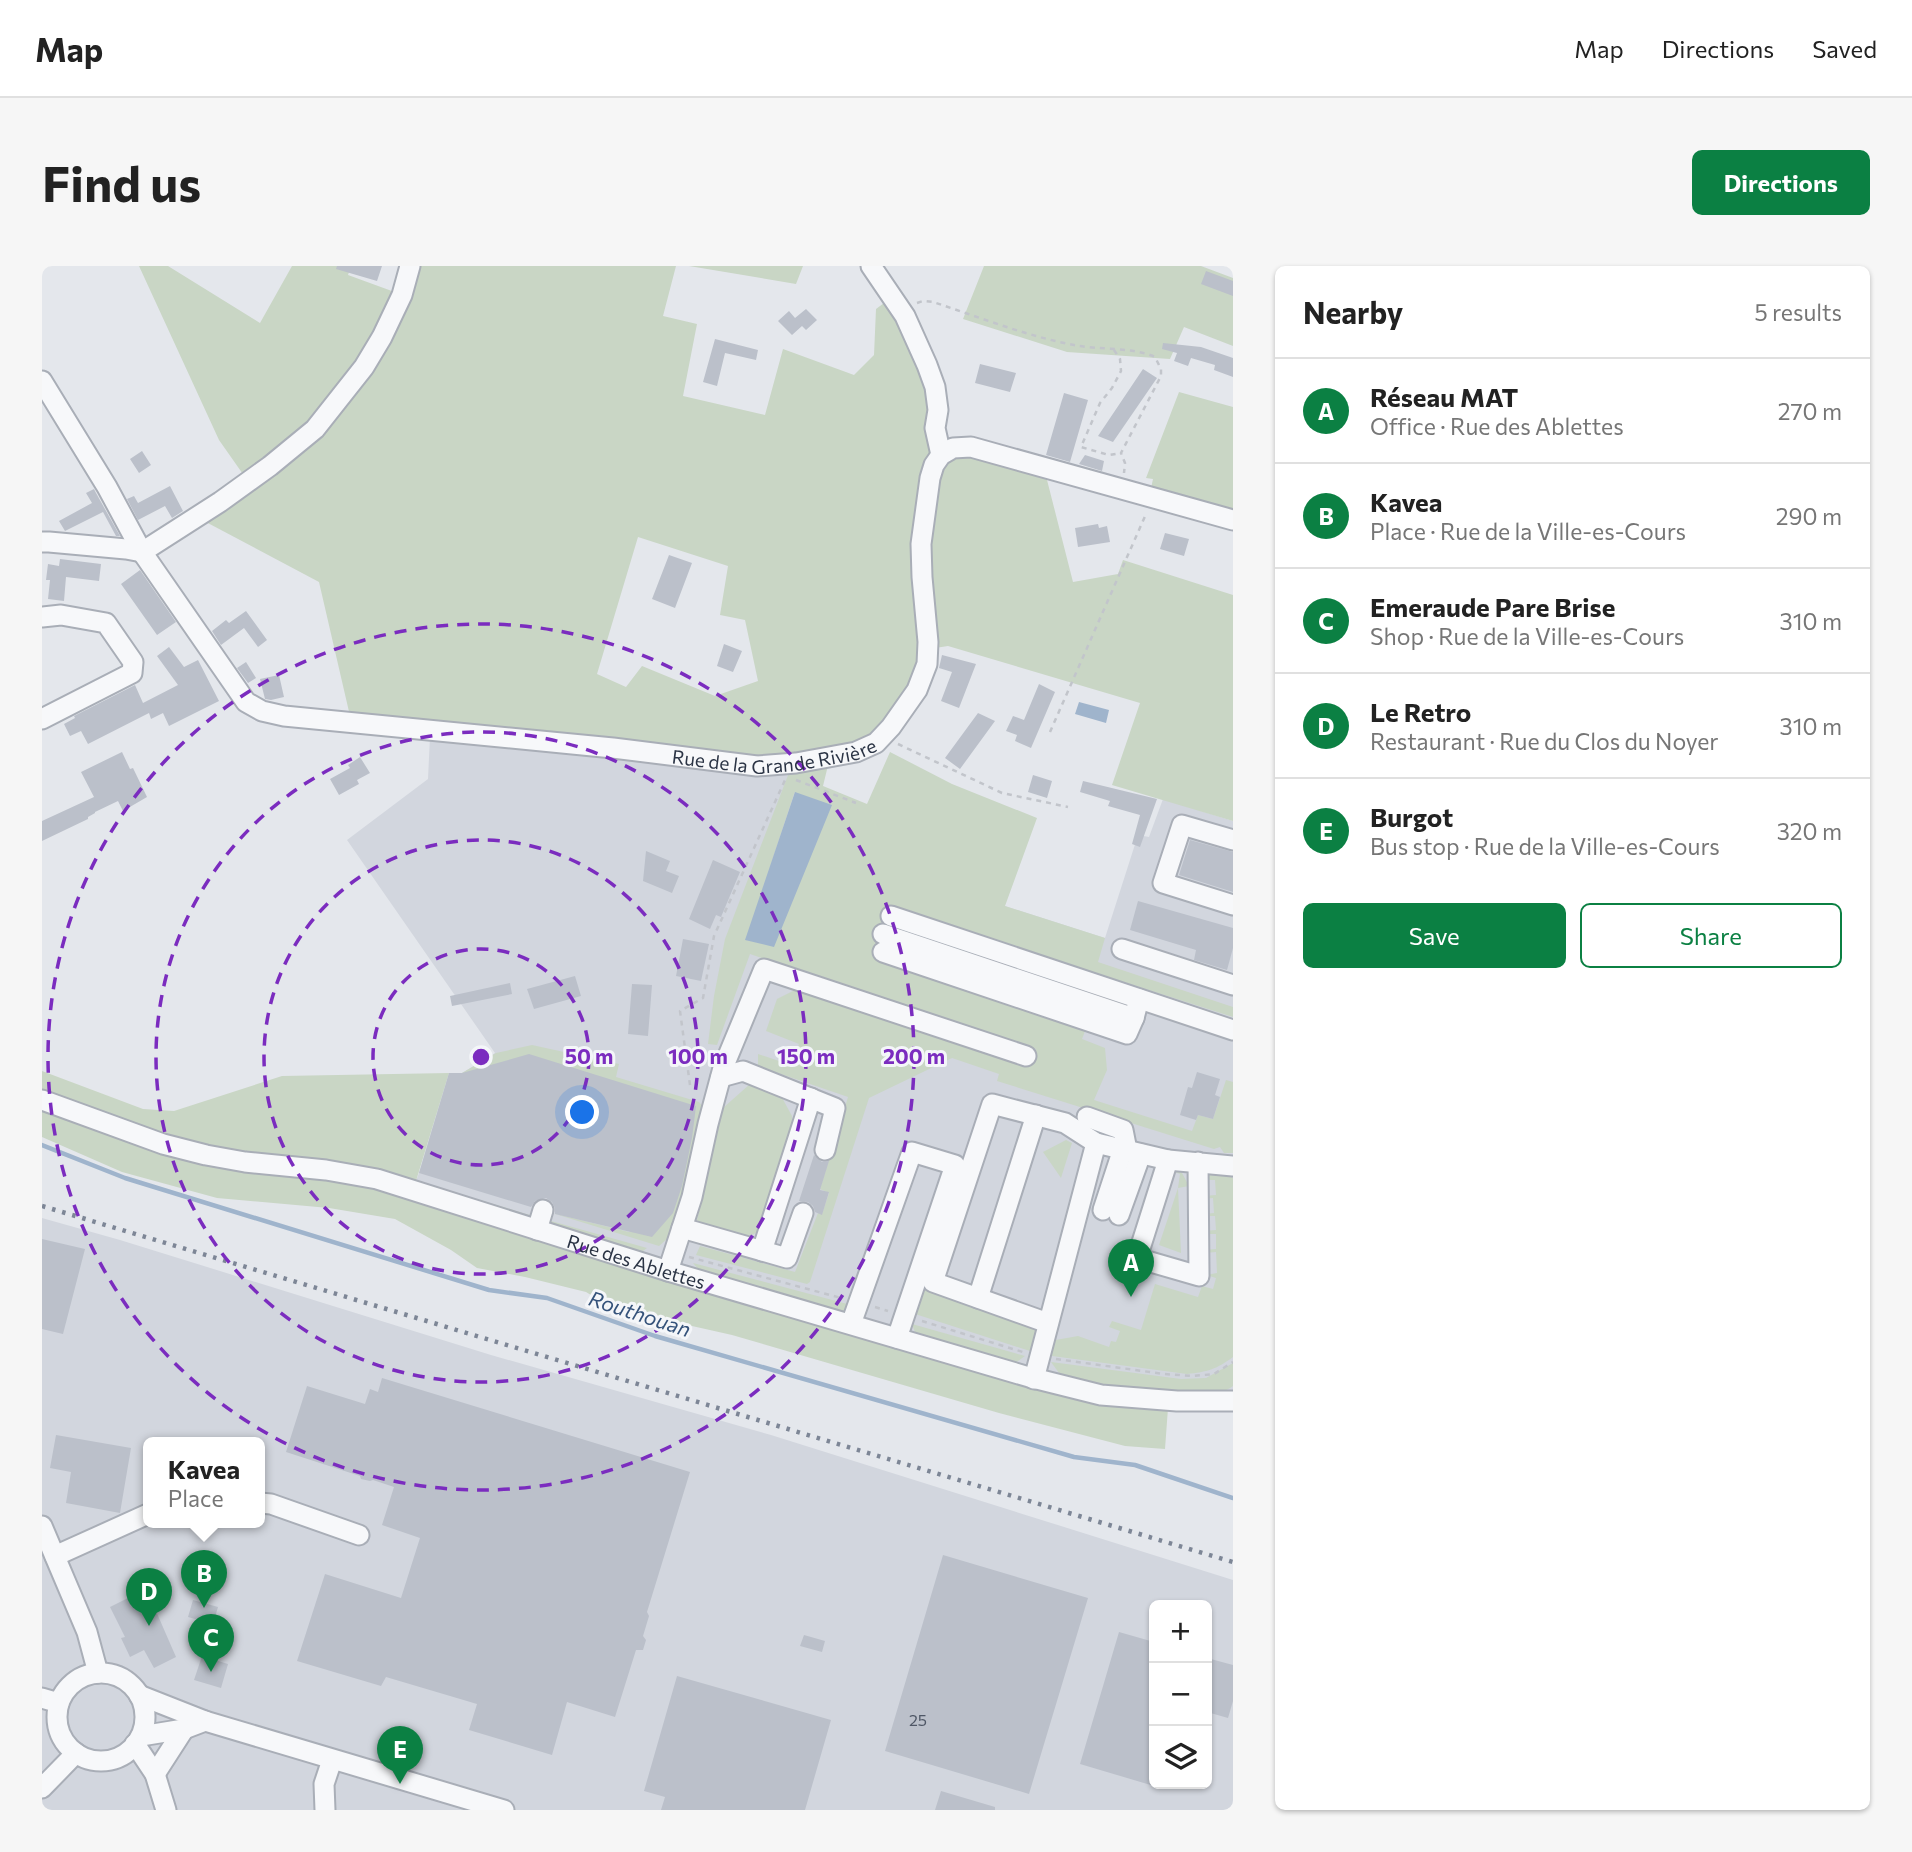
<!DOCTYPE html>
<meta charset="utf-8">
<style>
:root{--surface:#fff;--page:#f6f6f6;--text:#222;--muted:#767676;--line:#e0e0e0;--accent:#0b8043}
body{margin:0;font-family:Commissioner,sans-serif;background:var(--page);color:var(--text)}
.controls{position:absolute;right:21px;bottom:21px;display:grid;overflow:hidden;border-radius:10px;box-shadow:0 2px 5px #0004}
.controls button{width:63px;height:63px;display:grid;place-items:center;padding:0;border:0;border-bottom:2px solid var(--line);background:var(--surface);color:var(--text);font:35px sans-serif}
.you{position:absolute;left:541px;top:847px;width:24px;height:24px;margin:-18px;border:5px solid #fff;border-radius:50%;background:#1a73e8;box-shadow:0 0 0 10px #1a73e833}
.badge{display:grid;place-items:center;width:46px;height:46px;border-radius:50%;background:var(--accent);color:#fff;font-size:23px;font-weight:700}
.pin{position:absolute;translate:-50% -58px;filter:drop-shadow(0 2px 4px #0008)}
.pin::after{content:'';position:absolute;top:37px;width:24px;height:21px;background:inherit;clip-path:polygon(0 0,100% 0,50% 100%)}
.popup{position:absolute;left:101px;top:1171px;width:122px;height:91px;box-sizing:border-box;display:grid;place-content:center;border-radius:10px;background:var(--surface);filter:drop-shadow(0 2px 5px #0005);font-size:23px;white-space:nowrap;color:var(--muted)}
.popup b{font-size:26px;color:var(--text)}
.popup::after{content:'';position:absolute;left:50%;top:100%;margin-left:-14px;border:14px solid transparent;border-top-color:var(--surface)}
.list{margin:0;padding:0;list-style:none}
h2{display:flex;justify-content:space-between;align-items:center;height:91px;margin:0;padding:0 28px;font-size:30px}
h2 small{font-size:23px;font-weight:400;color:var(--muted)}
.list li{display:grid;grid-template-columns:46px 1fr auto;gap:21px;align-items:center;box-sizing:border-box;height:105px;padding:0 28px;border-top:2px solid var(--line)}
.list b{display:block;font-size:26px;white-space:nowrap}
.list p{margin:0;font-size:23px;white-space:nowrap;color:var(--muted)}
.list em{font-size:23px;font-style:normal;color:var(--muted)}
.actions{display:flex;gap:14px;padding:21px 28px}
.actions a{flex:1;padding:16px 0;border:2px solid var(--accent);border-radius:10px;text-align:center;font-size:24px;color:var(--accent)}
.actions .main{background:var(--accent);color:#fff}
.icon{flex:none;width:38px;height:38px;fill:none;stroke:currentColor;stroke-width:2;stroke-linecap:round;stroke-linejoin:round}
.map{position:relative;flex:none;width:1191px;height:1544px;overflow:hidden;border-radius:10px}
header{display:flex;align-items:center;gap:42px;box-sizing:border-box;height:98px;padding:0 35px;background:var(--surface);border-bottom:2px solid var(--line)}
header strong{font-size:33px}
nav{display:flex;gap:38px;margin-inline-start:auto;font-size:24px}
.intro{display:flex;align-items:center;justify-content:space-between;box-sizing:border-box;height:168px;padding:0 42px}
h1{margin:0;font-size:49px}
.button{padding:18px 32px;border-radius:10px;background:var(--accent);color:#fff;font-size:24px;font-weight:700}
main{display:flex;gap:42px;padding:0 42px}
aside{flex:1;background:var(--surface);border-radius:10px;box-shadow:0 2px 5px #0004}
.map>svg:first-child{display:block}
.built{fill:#d2d6de;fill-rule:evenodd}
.green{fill:#c9d6c5;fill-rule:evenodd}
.water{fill:#9fb4cc}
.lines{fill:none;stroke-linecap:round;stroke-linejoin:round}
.stream{stroke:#9fb4cc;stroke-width:4.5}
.building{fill:#bbc0ca}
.minor-casing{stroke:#a9aeb7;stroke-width:23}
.path{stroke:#c2c5cb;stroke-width:2.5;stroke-dasharray:5 5;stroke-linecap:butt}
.minor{stroke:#f7f8fa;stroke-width:19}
.rail{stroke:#7d8696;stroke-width:4.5;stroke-dasharray:3.5 7;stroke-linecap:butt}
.ring{fill:none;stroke:#7b2cbf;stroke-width:3.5;stroke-dasharray:12 9}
.labels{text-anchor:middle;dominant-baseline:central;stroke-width:6;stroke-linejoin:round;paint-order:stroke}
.number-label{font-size:16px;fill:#4f5766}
.street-label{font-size:19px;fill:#2b3445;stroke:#f4f6f9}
.water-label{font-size:21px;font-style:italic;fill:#34527a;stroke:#f4f6f9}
.centre{fill:#7b2cbf;stroke:#f4f6f9;stroke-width:3.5}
.ring-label{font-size:21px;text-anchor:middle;font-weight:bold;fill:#7b2cbf;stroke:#f4f6f9;stroke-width:6;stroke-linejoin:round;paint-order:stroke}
</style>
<header>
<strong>Map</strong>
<nav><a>Map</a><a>Directions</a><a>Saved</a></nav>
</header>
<div class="intro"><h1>Find us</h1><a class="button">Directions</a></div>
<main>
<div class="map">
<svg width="1191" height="1544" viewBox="0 0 1191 1544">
<rect width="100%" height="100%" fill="#e4e7ec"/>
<!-- built -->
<path class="built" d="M388,471l361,33 51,92 94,22 169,54 33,-103 11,2 14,-38 70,22v589l-30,1 -35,-3 -758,-211 9,-24 30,-100h13l33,-20 -148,-213 81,-61z
M0,952l78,22 371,115 280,80 462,145v230h-1191zM106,1176h112v80h-112zM1112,1339h53v179h-53z"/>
<!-- green -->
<path class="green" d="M97,0h29l92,57 32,-57h46l11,6 -1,3 63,23 3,-7 4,-25h258l-13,50 34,8 -14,72 82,19 18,-66 71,26 20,-20 2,-46 20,-15 29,80 3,45v30l39,5 79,22 27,106 45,-8 5,-14 110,35v226l-121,-36 28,-82 -192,-57 -26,4 -10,33 -30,44 -23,16 -27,6 -9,37 44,18 23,-52 62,32 85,34 -32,88 100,32 -7,24 135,45v10l-346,-111 -15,50 215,70 -5,13 23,9 2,22 -13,30 98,31 6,-16 15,4 13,-39 7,2v71h-9l-4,-6 -6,2 -217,-68 2,-7 -47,-16 -83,40 -59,184 -3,2 -111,-29 4,-9 95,26 23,-59 4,1 7,-21 -9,-4 28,-92 -90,-31v-12l33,11 8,-21 -33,-13 11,-32 20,-10 233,78 6,-18 -286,-95 -33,91 -9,-1 6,-48 11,-57 65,-169 -169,-11 -191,-22 -80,-21 -31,-134 -115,-61 48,-34 -33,-47zM596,271l90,29 -8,49 25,5 13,61 -43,15 -73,-30 -16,21 -29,-13zM753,526l-21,154 -28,-6 48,-146z
M647,0h114l-7,18z
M942,0h217l32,12v68l-49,-19 -14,32 -103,-7 -104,-33z
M1137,126l54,15v109l-83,-23 3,-14 -7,-1z
M490,779l87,19 -3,13 83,25 4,5 -28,125 -16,14 -107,-33 77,19 17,-9 -122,-150h-62l34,-20z
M0,805l101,38 31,2 108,-35 167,-3 -33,108 117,35 -1,3 -122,-23 758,212 -3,41 -40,-3 -126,-33 -267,-78 -120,-27 -26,-16 -61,-15 -48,-9 -26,-18 -56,-31 -66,-11 -112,-10 -95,-26 -80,-35z
M708,818l30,10 12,22v15l-34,101 -10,5 -46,-11 -5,-6 26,-112z
M1024,874l6,3 -11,35 -18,-26z
M1130,903l10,4 7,13 -11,2 3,65 -22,-8 19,-57 2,-14 -8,-3z
M1167,904l19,4 5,4v179c-16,12 -26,15 -46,17l-135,-18 -2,-15 28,-5 31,11 2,-6 5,1 4,-11 -11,-4 3,-6 29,9 14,-46 43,13 4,-11 11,3 3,-11 -10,-3 11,-2 -1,-21 -12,1v-3l12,-1v-15h-13v-3l13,-1 -1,-14h-13v-2l12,-1 -1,-15 -11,1v-3l14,-1 -1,-15h-14z
M509,955l96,27 -4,3 -41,-9 -52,-16z
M651,997l158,42 -7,9 -146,-45z
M881,1017l113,47 -6,21 -118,-38z
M870,1058l113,32 -11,8 -98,-29z
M1009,1096l130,17 25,-1 27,-15v23c-23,20 -139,-4 -171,-9z"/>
<!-- water -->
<path class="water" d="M1037,436l30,8 -3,13 -31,-9z
M753,526l37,13 -58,142 -29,-7z"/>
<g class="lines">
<!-- stream -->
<path class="stream" d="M0,879l83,33 364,112 58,8 108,38 419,121 61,8 98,33"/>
</g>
<!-- building -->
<path class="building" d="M295,0h45l-5,15 -41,-12z
M1164,5l27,10v15l-32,-12z
M764,43l11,11 -11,10 -4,-4 -10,9 -14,-14 11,-10 6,7z
M673,73l43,11 -2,10 -31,-7 -8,33 -14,-4z
M1121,77l38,4 32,11v19l-19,-7 1,-5 -24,-7 -3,8 -14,-5 3,-8 -15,-4z
M938,98l36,9 -6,19 -35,-9z
M1101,103l14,9 -44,64 -15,-6z
M1022,127l24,7 -18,62 -24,-7z
M100,185l9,14 -12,8 -9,-14z
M1043,189l19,6 -2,10 -23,-7z
M128,220l13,25 -11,7 -7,-12 -27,14 -11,-21 7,-3 4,7z
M52,223l2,4 24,43h-4l-13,-24 -38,19 -6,-10 33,-18 -6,-10z
M1056,258l1,4 8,-2 3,16 -32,5 -3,-19z
M1123,267l24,6 -5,17 -24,-7z
M627,289l23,8 -17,45 -23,-9z
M18,293l41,5 -2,17 -33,-4 -2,24 -16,-2 2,-19h-4l2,-16 11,2z
M98,304l36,52 -19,13 -36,-51z
M204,345l21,29 -9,7 -14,-19 -23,17 -9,-14 14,-11 3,3z
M682,378l18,7 -9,21 -16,-6z
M127,381l15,20 14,-7 21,41 -50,25 -6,-13 -12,6 -2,-6 -61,31 -7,-13 -11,5 -6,-12 11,-6 -1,-2 61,-31 8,18 35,-18 -21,-29z
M900,389l34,9 -17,44 -18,-7 11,-29 -13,-4z
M204,396l10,16 -8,5 -11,-15z
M237,409l5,22 -13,3 -6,-1 -5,-20z
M997,418l16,8 -24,56 -16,-7 2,-6 -11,-4 7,-15 11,4z
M936,447l17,8 -35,48 -15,-11z
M80,486l8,17 3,-1 14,29 -24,14 -5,-10 -23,11v1l-7,4v2l-46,22v-20l52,-24 -13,-25z
M318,491l10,16 -13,7 2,4 -20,11 -9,-16 20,-11 -2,-3z
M991,509l19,6 -5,17 -19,-6z
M1041,515l74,18 -17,48 -8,-3 8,-29 -32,-9 2,-5 -30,-9z
M1148,574l43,12v40l-54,-17z
M604,585l24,10 -4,10 13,5 -7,17 -29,-12z
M671,594l27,12 -19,45 -5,-2 -6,14 -21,-10z
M1096,635l95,27v20l-6,22 -33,-10 2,-10 -66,-20z
M641,673l26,5 -8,37 -25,-5z
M533,710l6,20 -47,13 -7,-20z
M468,717l2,11 -60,12 -2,-10z
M590,718l20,1 -4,51 -20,-2z
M487,788l167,52 -4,32 -10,48 -9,27 -21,24 -97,-23v-6l-3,-6 -6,-4 -11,3 -4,6 -112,-34 30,-100h13z
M1155,806l23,7 -5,16 5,2 -7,22 -15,-4 -2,5 -16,-5 8,-28 4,1z
M772,889l8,7 7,-1 -9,29 9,2 -7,23 -7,-3 -2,-6 -5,-4 -9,-1z
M0,973l43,10 -22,85 -21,-5z
M340,1112l308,94 -43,140 2,4 -6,20 3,4 -3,10h-7l-21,67 -48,-15 -15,53 -83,-25 8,-26 -91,-27 -5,9 -84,-25 28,-87 76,24 19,-60 -38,-13 12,-38 -21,-7 -3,1 -9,-2 -1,-3 -74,-24 21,-66 58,18 5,-15 8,3z
M14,1169l75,13 -11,65 -54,-10 5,-31 -21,-4z
M901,1289l145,43 -59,196 -144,-43z
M98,1326l6,12 6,-2 24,55 -22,11 -10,-18 -14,7 -9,-19 4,-1 -15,-30z
M151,1334l25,7 -5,17 -25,-7z
M1077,1366l35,10v144l-74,-22z
M762,1369l21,6 -3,11 -22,-6z
M160,1390l26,8 -7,24 -27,-8z
M1165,1392l26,7v36l-5,17 -21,-6z
M635,1410l154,44 -26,90h-144l4,-13 -21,-6z
M899,1525l54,16v3h-60z"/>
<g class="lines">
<!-- minor casing -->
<g class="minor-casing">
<g id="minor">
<path d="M829,0l34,50 22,49 8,22 3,23 -3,18 6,27"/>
<path id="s1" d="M0,115l65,106 35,65 104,150 16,9 22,5 329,32 144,18 39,-3 60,-11 20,-9 15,-16 26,-37 10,-26 1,-22 -6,-65 -1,-33 9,-66 4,-13 7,-10 12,-7 18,-1 262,73"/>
<path d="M0,276h7l77,7 16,3"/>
<path d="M100,286l78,-50 50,-36 45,-37 49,-62 18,-30 20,-42 8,-29"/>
<path d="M0,351l19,-2 45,8 27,39 -1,11 -90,46"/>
<path d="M1191,574l-51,-15 -19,58 70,22"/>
<path d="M849,650l342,114"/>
<path d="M841,668l251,84 5,-19"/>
<path d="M1080,683l111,36"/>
<path d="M841,686l244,82 7,-16"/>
<path d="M679,811l22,-6 92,37 -10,42"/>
<path id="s2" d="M0,834l121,44 43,11 39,7 81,8 51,9 291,92 361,106 72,18 76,6h56"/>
<path d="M1045,851l36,13 4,20"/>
<path d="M1156,896l1,114 -62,-18 31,-98 65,6"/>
<path d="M1061,944l20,-61"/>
<path d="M1077,949l22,-61"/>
<path d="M640,962l105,30 16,-45"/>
<path d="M495,964l6,-20"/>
<path d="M720,985l49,-153"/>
<path d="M626,1005l24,-74 16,-73 15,-56 41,-99 262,87"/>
<path d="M936,1032l58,-183"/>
<path d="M1006,1057l-115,-41 59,-178 73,19 31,20"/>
<path d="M809,1058l61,-172 43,13 -58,173"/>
<path d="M992,1113l62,-236 72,17"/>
<path d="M218,1237l11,1 88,31"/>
<path d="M0,1260l45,106 11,41"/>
<path d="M13,1290l93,-42"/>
<circle cx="59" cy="1451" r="44"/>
<path d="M97,1429l66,26 299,89"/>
<path d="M0,1432l17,5"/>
<path d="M99,1470l43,-7 21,-8"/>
<path d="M93,1478l20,30 11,36"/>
<path d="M113,1508l29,-45"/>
<path d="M0,1522l34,-35"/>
<path d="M283,1544l-1,-26 8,-24"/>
</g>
</g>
<!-- path -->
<path class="path" d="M875,37l6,-2 10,1c46,15 93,34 141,43 25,5 59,2 81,12l6,12v7l-40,77 4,10 -1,10
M1072,84l6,9 1,12 -9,17 -12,15 -19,44 28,8 12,-2
M1008,466l96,-218
M856,478l104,49 66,14
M754,514l60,23
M648,819l-10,-74 23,-13 11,-62 71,-156
M647,991l152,41
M833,1041l13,4
M880,1055l104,32
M1014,1093l108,15 29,2 21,-2 19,-12"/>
<!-- minor -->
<use href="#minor" class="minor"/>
<!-- rail -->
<path class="rail" d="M0,940l1191,356"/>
</g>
<!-- distance rings -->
<g class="ring">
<circle cx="439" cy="791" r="108"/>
<circle cx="439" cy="791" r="217"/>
<circle cx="439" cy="791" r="325"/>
<circle cx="439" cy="791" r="433"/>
</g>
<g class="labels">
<!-- number labels -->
<g class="number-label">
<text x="876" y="1453">25</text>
</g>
<!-- street labels -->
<g class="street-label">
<text stroke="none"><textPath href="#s1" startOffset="915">Rue de la Grande Rivière</textPath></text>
<text stroke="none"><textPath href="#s2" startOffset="618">Rue des Ablettes</textPath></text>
</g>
<!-- water labels -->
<g class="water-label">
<text transform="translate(598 1047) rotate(18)">Routhouan</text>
</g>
</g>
<circle cx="439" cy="791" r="10" class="centre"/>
<g class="ring-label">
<text x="547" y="798">50 m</text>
<text x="656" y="798">100 m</text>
<text x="764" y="798">150 m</text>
<text x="872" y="798">200 m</text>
</g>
</svg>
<div class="controls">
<button>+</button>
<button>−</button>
<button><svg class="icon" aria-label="layers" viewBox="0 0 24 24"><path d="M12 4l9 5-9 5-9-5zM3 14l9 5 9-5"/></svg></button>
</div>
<div class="you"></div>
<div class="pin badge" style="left:1089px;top:1031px">A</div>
<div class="pin badge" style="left:162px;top:1342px">B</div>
<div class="popup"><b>Kavea</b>Place</div>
<div class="pin badge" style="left:169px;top:1406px">C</div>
<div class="pin badge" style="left:107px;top:1360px">D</div>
<div class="pin badge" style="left:358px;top:1518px">E</div>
</div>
<aside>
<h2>Nearby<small>5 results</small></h2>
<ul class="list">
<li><span class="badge">A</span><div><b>Réseau MAT</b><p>Office · Rue des Ablettes</p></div><em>270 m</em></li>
<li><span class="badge">B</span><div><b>Kavea</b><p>Place · Rue de la Ville-es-Cours</p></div><em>290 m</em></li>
<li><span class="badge">C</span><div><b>Emeraude Pare Brise</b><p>Shop · Rue de la Ville-es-Cours</p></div><em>310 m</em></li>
<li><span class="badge">D</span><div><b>Le Retro</b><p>Restaurant · Rue du Clos du Noyer</p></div><em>310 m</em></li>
<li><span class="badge">E</span><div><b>Burgot</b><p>Bus stop · Rue de la Ville-es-Cours</p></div><em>320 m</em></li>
</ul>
<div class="actions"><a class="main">Save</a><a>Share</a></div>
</aside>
</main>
